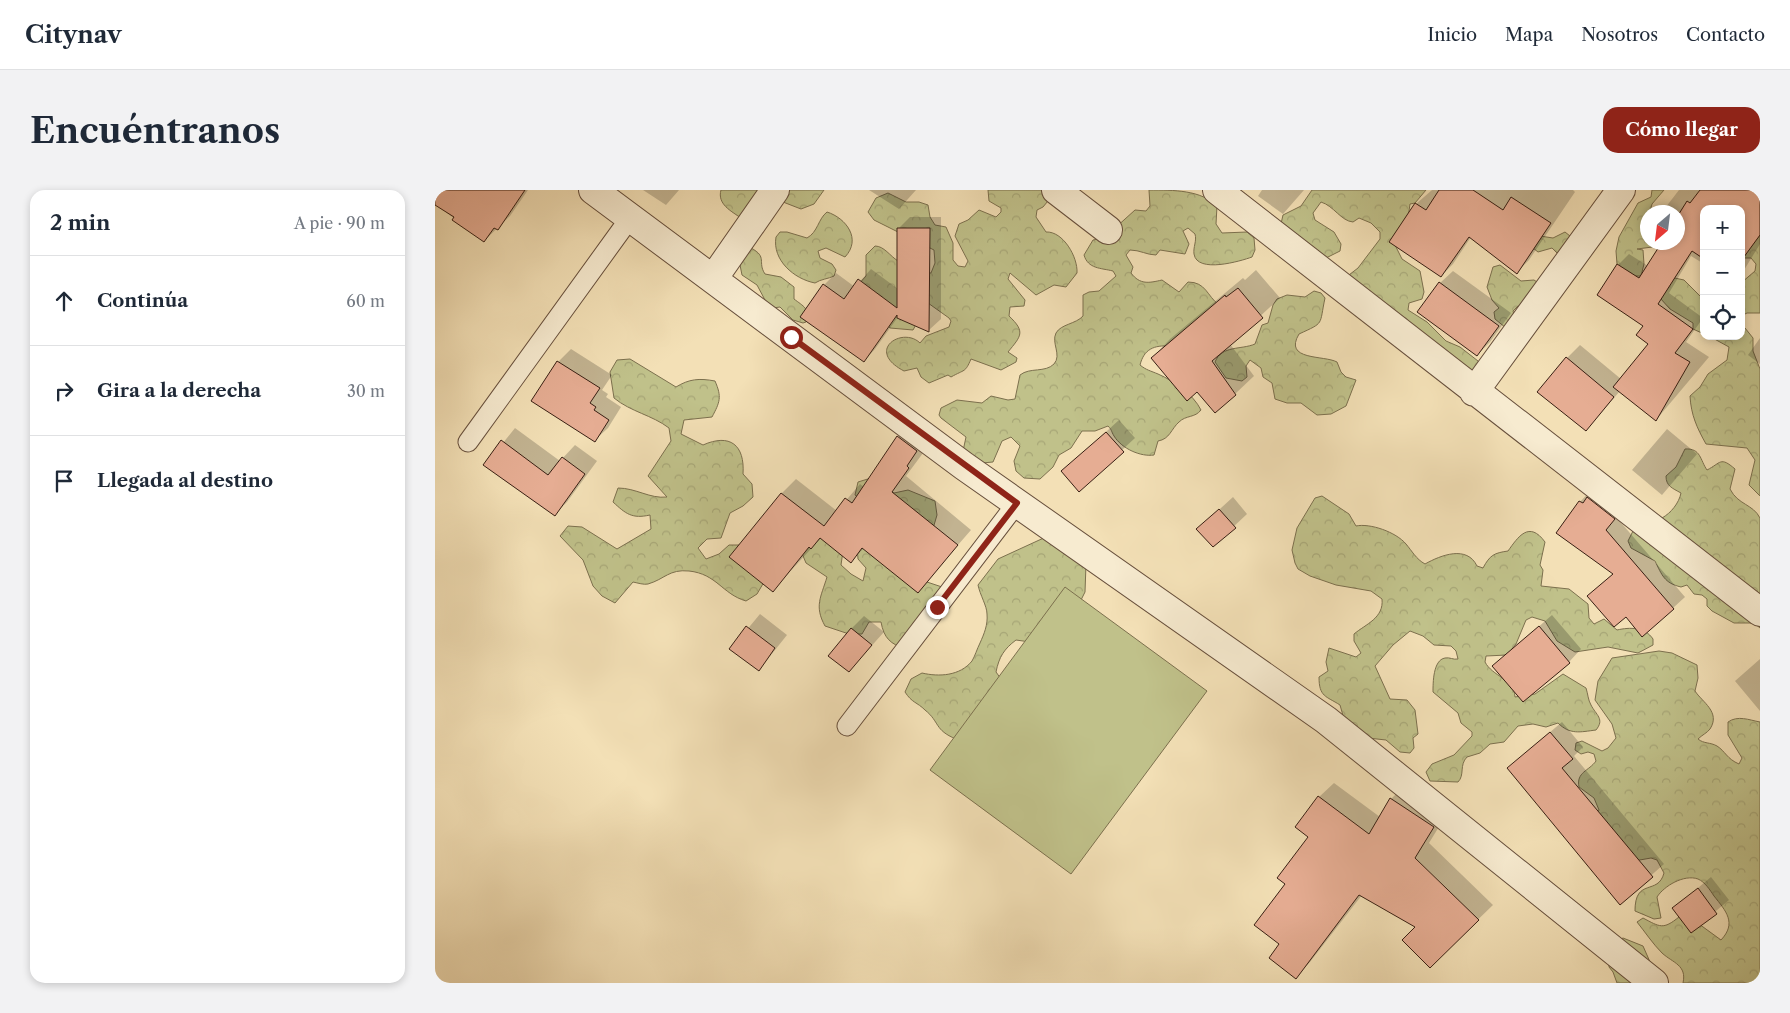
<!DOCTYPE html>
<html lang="es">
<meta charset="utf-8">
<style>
:root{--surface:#fff;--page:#f2f2f3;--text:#1f2937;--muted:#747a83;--line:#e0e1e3;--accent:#8f2418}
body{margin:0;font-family:"Libre Caslon Text",serif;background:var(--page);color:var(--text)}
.controls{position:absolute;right:15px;top:15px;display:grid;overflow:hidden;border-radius:10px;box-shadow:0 2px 8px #0003}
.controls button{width:45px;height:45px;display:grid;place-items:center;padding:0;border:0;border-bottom:1px solid var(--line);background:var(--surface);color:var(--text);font:25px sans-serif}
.compass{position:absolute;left:1205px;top:15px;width:45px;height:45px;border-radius:50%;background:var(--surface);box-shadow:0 2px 8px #0003;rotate:208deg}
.stop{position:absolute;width:15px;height:15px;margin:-11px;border:4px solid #8f2418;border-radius:50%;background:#fff}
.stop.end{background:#8f2418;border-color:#fff;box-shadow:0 1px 5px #0008}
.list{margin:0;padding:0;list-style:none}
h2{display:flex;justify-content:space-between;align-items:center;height:65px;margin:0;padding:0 20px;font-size:21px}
h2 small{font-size:16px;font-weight:400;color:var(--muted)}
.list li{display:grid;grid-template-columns:32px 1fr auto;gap:15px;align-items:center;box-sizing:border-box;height:90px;padding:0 20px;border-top:1px solid var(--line)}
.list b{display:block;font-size:19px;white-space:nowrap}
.list em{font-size:16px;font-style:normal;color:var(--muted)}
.icon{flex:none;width:28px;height:28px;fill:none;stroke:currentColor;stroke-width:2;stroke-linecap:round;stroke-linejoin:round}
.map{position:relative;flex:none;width:1325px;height:793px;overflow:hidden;border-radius:15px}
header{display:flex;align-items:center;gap:30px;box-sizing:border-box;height:70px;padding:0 25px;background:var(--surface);border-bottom:1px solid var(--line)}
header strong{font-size:24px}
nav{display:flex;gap:28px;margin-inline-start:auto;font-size:18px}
.intro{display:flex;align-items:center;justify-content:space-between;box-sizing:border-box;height:120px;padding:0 30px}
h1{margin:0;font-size:35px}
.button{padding:12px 22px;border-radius:15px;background:var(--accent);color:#fff;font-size:18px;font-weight:700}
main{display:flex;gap:30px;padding:0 30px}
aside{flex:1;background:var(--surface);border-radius:15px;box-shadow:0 2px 8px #0003}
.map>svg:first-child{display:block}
.forest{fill:url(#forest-crowns);stroke:#7c704e}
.pitch{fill:#c0c18a;stroke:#7c704e}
.shadow{fill:#0003}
.building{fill:#e6ad93;stroke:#381f13}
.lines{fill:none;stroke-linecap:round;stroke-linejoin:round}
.service-casing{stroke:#674f3c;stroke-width:21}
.minor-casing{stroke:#674f3c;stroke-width:30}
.service{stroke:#f7ebd0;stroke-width:19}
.minor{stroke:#f7ebd0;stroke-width:28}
.route{stroke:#8f2418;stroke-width:6}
</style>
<header>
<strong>Citynav</strong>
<nav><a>Inicio</a><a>Mapa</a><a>Nosotros</a><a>Contacto</a></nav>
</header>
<div class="intro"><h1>Encuéntranos</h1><a class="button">Cómo llegar</a></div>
<main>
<aside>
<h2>2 min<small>A pie · 90 m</small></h2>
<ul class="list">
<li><svg class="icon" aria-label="ahead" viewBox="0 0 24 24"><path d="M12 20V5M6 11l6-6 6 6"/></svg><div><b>Continúa</b></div><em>60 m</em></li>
<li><svg class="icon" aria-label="right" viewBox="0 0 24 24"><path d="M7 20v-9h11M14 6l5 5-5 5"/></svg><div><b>Gira a la derecha</b></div><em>30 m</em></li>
<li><svg class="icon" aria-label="arrive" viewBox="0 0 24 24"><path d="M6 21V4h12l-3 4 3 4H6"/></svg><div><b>Llegada al destino</b></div></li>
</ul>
</aside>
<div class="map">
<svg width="1325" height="793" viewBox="0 0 1325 793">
<defs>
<pattern id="forest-crowns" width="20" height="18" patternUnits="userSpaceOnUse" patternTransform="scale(1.25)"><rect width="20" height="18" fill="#c0c18a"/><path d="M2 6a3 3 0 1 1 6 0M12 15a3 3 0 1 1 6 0" fill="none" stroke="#a6a576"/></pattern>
</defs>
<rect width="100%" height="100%" fill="#f3e0b6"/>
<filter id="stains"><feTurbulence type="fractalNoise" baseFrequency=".004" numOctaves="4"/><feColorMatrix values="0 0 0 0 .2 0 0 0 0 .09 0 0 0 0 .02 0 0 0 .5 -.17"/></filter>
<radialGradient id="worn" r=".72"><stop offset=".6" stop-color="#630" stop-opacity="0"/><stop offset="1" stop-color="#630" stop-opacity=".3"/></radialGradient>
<!-- forest -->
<path class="forest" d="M286,0h103l-10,14 -13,5 -18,-7 -42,16c-10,-7 -24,-14 -20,-28z
M553,0h69l-14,17 -6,3 -1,7 10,15c17,-1 32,25 31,41l-11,14 -12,-2 -18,10 -26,-22 -2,6 17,21 -1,6 -14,1 -1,9c17,16 12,20 -1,36l9,6 -1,4 -15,8 -30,-11c-6,14 -6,10 -20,18l-3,-2 -19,8 -8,-6 -4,-9 -13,3c-40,-21 -1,-45 16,-28l6,-7 23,-9 2,-6 -2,-3 -21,-15 -15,27 -23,-2 -33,-42 9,-10v-21l9,-9c9,0 15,10 23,15 8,6 23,12 33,12l4,-10 -1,-13 -60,-30 -6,-8 8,-14 12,-5 18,9h13l9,3 2,12 5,8 11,2 7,16v17l5,6 7,1 3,-6 -13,-25 4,-12 9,-4 11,-10 17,7 5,-5v-4l-12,-7z
M714,0c25,0 52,0 68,16l-1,18 6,9 25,-1 7,6 1,12 -3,7c-11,4 -55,17 -58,-3 -1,-7 3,-13 1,-20l-7,-6 -5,3 6,13 -4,10 -25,-4 -4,5c-9,0 -16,-5 -26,-5l-4,5 7,12 -2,6c9,12 18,10 31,7l17,12 9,-10c18,0 19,14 31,23l-49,41c-16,-1 -26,3 -30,19 6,5 11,6 18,9 16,7 35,20 43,36 -6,8 -15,5 -22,12 -8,7 -9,17 -21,19l-4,14c-13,2 -32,-6 -40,-19 -3,-5 -2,-6 -6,-10l-13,5h-13l-11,17 -12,7 -6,12 -13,12 -16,-1 -8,-7 -2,-10 6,-15 -9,-9 -9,4 -9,21 -11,1 -19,-12 3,-14 -25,-19 -2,-3 2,-7 16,-8 25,3 9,-7 17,4 7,-1 5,-24c10,-8 25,-2 34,-11 8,-9 -3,-21 2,-31 5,-9 20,-9 27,-17v-21l6,-3 10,-1 17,-15 -3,-5c-12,-3 -25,-2 -29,-16l9,-15 11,-2 31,-28 11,1 4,-5z
M877,0h114l-11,13 -5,1 -2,14 -12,29 6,12 18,12 4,21 -2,7 -13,4 -1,7 19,12 19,19 14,6 18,14 3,5 -9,6 -127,-94 13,-10 22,-29v-7l-9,-9 -12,-5 -6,4c-12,-1 -19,-16 -32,-20l-8,11 2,7 19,12 7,12 -1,7 -18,9 -42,-32 3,-13 18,-9z
M1217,0h12l-12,14 -2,8h-3v30l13,1v3l-23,3 6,1 1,14 -3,12h-14l-10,-12 -1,-13 3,-14 19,-34 13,-6z
M392,22c19,6 35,27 18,45l-19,-9 -8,3 2,7 12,6 4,6 -2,6c-6,3 -13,3 -19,7 -21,-4 -43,-23 -39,-46l4,-5h7l20,6c11,-6 11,-19 20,-26z
M1130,42l10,8 -13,18 -10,-10 -14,4 -5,-4 7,-12 13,2z
M1325,45v78h-13l-6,3v-33l14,-12 1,-7 -5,-6h-10z
M316,58c17,9 6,14 14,26l16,3 13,10v12c9,7 17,10 12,23l-3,1 -10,-3 -13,-13 -7,1 -9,-4 1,-4 -8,-15 -15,-10 -2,-10z
M1065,75l21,16 13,-1 6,4 -15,22h-7l-5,5 2,7 -9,10 -11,-9 -1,-7 5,-4 -7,-8 -5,-13 6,-20z
M1235,87l14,3 19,19 1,35 -11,-5v-6l-23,-14 -10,-11z
M879,101l7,2 4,5c-6,28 0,24 -26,36 -16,27 25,21 38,28l4,10 5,5 10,3 -10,26 -15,8 -14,1 -16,-12h-14l-12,-4 -3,-16 -9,-6 -2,-9 -11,-8 -4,6 1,11 -5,4 -16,-3 -11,-16c7,-17 26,-12 40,-18l7,-19 6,-2 5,-18 4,-6 10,-4 18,2z
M1306,138h4l8,10v13l7,18v127l-11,-11 6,-25 -8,-12 -41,-4c-9,-16 -15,-29 -16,-48l10,-9 8,-13 19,-14 2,-13 -20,-11h32z
M195,169l46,28c13,-8 23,-9 39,-6 7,16 5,21 -3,36l-28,3 -3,14 22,11c27,-12 42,0 40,29l9,10 1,13 -10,9 -13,7 -9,25 -14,1 -9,9 8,11 13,-5 10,-9h13l22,37 -7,12 -11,7c-24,-7 -29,-27 -57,-30 -20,-2 -24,8 -41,13 -4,1 -10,-1 -15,-2l-18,21 -13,-7 -9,-10 -10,-26 -23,-24 8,-10 14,1 35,22 34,-20 -1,-14c-18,4 -24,-1 -37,-13l5,-14c18,0 32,11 49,9l-19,-21 23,-35 -2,-13c-17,-13 -38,-16 -55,-30l-4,-26 7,-12z
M1250,259c16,-1 15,11 22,21 14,-7 13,-14 28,-1l-5,20c8,16 23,15 30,29v110l-6,-5h-20l-22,-12 -5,-5v-7l-5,-4 -8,-1 -7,-9 -6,2c-17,-4 -19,-12 -26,-26l-24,-13 -3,-7 6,-12 22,-14 6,3c9,-5 17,-15 19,-25 -9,-5 -15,-7 -15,-17l10,-9z
M436,288l23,15 14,-3 27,11 2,14 -19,64 27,9 -39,61c-16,-5 -22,-11 -25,-27h-12l-7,12h-13l-24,-8c-11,-20 -4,-29 2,-49l-21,-14 -5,-12 19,-14 23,14 -2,14 10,9 12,7 3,-13 -8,-9 -1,-13 8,-44 -10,-7 3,-13z
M887,306l27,18 7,12c14,-3 40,6 50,18 6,7 10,15 19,20 16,-9 42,-19 52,2l6,2c7,-13 11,-15 25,-17 10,-14 21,-31 37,-9l-5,23 3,5 -2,16 28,3 19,15 1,14 5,6 10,-5 13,11c13,-3 28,-3 36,9v6l-15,8 -30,-6 -33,5 -18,-11 -12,-20 -13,-4 -6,3 -10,24 -9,11 -21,1 -1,6c7,14 29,17 30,35l20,-3 28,-20 23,14c2,6 2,12 5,17 5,10 14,14 5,25 -16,2 -26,5 -38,-7l-12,4 -13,-3 -15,2 -14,16 -14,2 -10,9 -13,4c-8,8 -2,18 -9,25l-28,-1 -4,-9 6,-8 22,-9 18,-19v-4l-11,-9 -3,-10 -25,-21c0,-9 0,-32 12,-34 5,-1 8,2 13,1l-2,-8 -5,-5 -17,-1 -11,-9 -13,-5 -17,14 -18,21 15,33 17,1 8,10 3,24 -5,4 1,10 -4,5 -10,-1 -14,-12 -18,-2 -24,-19 -4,-14c-14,-9 -21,-8 -21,-28l9,-6 -2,-9 3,-14 27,9 5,-4 -7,-12v-7c12,-10 30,-16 28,-35l-11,-8 -35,-6 -26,-9 -12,-7 -3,-6 -3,-13 5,-22 18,-30z
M613,346l38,28 -1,28 -6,12 -49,38 -14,-2c-12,9 -17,17 -20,32l8,11 -48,56c-22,-9 -16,-17 -31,-29 -8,-8 -13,-7 -20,-18l6,-13 11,-6c17,4 38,3 50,-12 3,-5 5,-12 8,-18 4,-9 8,-18 7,-29 0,-8 -7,-19 -9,-29l20,-26z
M1224,461l13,2 25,12 1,13 -3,13c7,11 26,21 15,38 -3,4 -8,6 -12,10 6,5 12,3 19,7 8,5 10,13 22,18l3,-6 -14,-23v-13c10,-7 21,-2 32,0v261h-77c4,-18 -10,-20 -21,-30 -9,-9 -17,-21 -25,-31l6,-4c17,9 20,12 36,-1l20,7 22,16c16,-17 5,-29 -7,-44 -4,-6 -9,-14 -16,-17 -14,-5 -34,7 -41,18l4,21 -7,1 -19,-8c0,-34 23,-15 29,-38l-7,-13 -6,-2 -17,3 -39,-45 4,-6 -5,-12 -15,-11c-3,-15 10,-16 17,-26l-2,-7 -6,-2 -7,2 -6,-4 1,-7 6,-2 20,10 6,-3 8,-10 -4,-14 -17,-24 3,-19 14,-23z
M1188,748l20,8 11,25 8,12h-45l-4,-11 -4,-5v-7l8,-19z"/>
<!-- pitch -->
<path class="pitch" d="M630,397l142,104 -136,183 -141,-104z"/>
<!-- shadow -->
<path class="shadow" d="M0,0h93l-18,26 -26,25 -49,-37z
M208,0h36l-13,15z
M434,0h47l-17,19z
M827,0h42l-21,24 -25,-18z
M997,0h141l2,2 -46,68 -12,12 -46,-35 -18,27 -12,12 -51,-34 26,-38z
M1244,0h81v54l-19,31v-66h-37v55l-13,-8 -22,37 34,25 -17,24 23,15 -53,63 -36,-29 -34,39 -19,-72 13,-13 41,34 29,-35 -5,-18 -27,-61 11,-11 19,12 29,-24v-30h-15z
M475,27h31v102l-12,11 -31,-13 -23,32 -11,12 -62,-44 22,-32 12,-12 19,14 16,-18 27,20v-60z
M821,80l24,28 -50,46 24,32 -19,18 -38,-4 -45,-32 18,-19 73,-61 2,2z
M1018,81l58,42 -21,29 -13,13 -37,-72z
M1325,148v26l-12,-9z
M136,159l41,26 -10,15 6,4 -2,3 15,10 -13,21 -13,12 -62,-40 25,-38z
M684,230l16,18 -56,52 -16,-19z
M478,232l18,14 -11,15 3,2 -17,23 65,54 -53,61 -54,-43 -13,13 -30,-23 -48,52 -42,-33 51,-64 14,-14 41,32 23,-27 4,3 34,-50z
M80,238l45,33 15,-16 22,16 -30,41 -13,13 -69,-50z
M1232,239l30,25 -35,41 -30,-25z
M1156,300l34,17 -8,11 68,79 -12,11 -73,-23 14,-12 -34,-71z
M798,307l14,17 -34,32 -15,-17z
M325,424l27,21 -28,35 -28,-21z
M1117,425l29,34 -12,13 -75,4z
M429,426l20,16 -35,39 2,-42z
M1325,469v52l-25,-30z
M1127,532l21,25 -9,9 90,108 -44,39 -112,-135z
M899,593l46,34 11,-18 15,-15 42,28 -19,31 64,62 -63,61 -14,-39 -54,-32 -52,67 -14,15 -15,-33 6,-60 23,-47 9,-40z
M1276,687l18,23 -38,32 -17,-24z"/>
<!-- building -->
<path class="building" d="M0,0h90l-27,40 -4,-2 -10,14 -32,-22 2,-3 -19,-12z
M1004,0h34l30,20 8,-13 40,26 -34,51 -48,-37 -28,40 -52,-35 26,-39 11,7z
M1265,0h60v45l-19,26v-52h-37v50l-12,-8 -34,53 35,25 -18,24 15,9 -34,59 -43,-34 35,-43 -12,-9 7,-9 -46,-31 20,-31 22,14 23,-36h15v-25l10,-16 3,2z
M462,38h33l-1,104 -32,-14v-3l-33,47 -64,-45 23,-33 21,15 14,-20 39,29z
M1004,92l60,44 -22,30 -60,-44z
M803,98l25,30 -51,43 24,34 -21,18 -18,-21 -10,9 -36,-43 74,-63 1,2z
M1131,167l48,40 -28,34 -49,-39z
M122,171l43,27 -10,15 6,4 -2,3 15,10 -14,22 -64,-41z
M671,242l18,20 -45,40 -18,-21z
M462,246l20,15 -10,15 2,2 -17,24 66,53 -40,48 -56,-45 -11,15 -31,-25 -9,11 -2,-2 -36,45 -44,-35 52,-64 43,33 21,-28 7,5z
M66,250l47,35 14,-18 23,17 -30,42 -72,-51z
M1152,307l28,22 -9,11 68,79 -32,28 -16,-20 -12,10 -27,-31 26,-22 -57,-41 23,-32 4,2z
M784,319l17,19 -23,19 -17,-18z
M311,436l29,22 -16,23 -30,-22z
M1104,436l31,37 -47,39 -31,-36z
M416,438l21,17 -23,27 -21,-16z
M1115,542l23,27 -11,9 91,109 -33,28 -113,-137z
M883,606l51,38 21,-36 44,29 -19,31 64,62 -49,48 -28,-28 13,-13 -56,-32 -63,84 -27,-21 10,-14 -25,-19 31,-41 -8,-6 31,-41 -13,-10z
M1263,698l19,26 -26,19 -19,-25z"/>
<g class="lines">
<!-- service casing -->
<g class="service-casing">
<path id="service" d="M33,252l162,-224
M412,536l170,-223"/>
</g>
<!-- minor casing -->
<g class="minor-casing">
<path id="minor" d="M158,0l371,276 362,254 328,263
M621,0l52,40
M782,0l543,422
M278,89l62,-89
M1039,202l147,-202"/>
</g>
<!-- service -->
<use href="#service" class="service"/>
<!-- minor -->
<use href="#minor" class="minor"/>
</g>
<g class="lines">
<!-- route -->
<path class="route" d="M356,147l226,166 -80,104"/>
</g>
<rect width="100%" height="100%" filter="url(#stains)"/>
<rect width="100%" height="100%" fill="url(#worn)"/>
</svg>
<div class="controls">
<button>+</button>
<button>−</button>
<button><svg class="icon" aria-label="locate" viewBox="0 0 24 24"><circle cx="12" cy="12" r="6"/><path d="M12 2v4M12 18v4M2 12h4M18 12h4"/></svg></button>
</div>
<svg class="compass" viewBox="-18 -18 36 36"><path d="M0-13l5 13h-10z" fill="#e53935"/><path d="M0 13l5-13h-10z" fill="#747a83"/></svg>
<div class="stop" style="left:356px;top:147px"></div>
<div class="stop end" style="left:502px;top:417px"></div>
</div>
</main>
